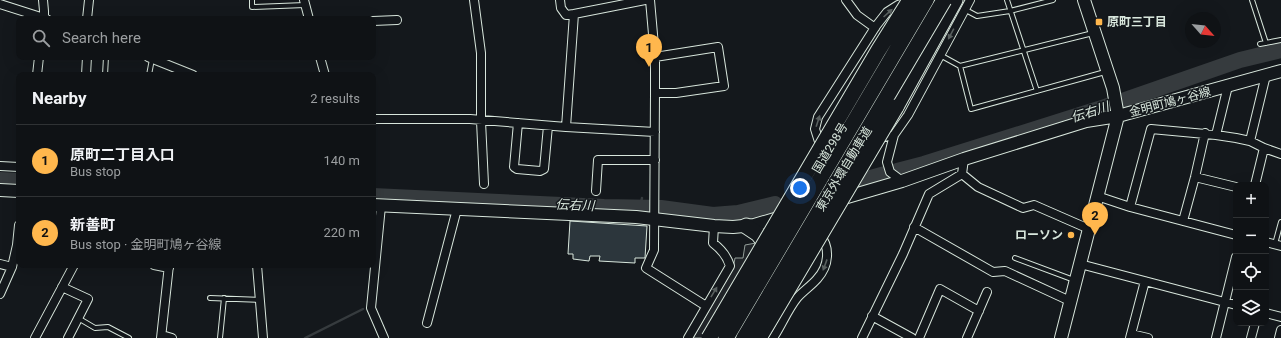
<!DOCTYPE html>
<meta charset="utf-8">
<style>
:root{--surface:#0f1215;--page:#1d2022;--text:#f1f3f6;--muted:#9b9ea0;--line:#2f3234;--accent:#ffb74d}
body{margin:0;font-family:Roboto,"Noto Sans JP",sans-serif;background:var(--page);color:var(--text)}
.controls{position:absolute;right:12px;bottom:12px;display:grid;overflow:hidden;border-radius:8px;box-shadow:0 4px 16px #0002}
.controls button{width:36px;height:36px;display:grid;place-items:center;padding:0;border:0;border-bottom:1px solid var(--line);background:var(--surface);color:var(--text);font:20px sans-serif}
.compass{position:absolute;left:1185px;top:12px;width:36px;height:36px;border-radius:50%;background:var(--surface);box-shadow:0 4px 16px #0002;rotate:117deg}
.you{position:absolute;left:800px;top:188px;width:14px;height:14px;margin:-10px;border:3px solid #fff;border-radius:50%;background:#1a73e8;box-shadow:0 0 0 6px #1a73e833}
.badge{display:grid;place-items:center;width:26px;height:26px;border-radius:50%;background:var(--accent);color:#111;font-size:13px;font-weight:700}
.pin{position:absolute;translate:-50% -33px;filter:drop-shadow(0 1px 2px #0008)}
.pin::after{content:'';position:absolute;top:21px;width:14px;height:12px;background:inherit;clip-path:polygon(0 0,100% 0,50% 100%)}
.list{margin:0;padding:0;list-style:none}
h2{display:flex;justify-content:space-between;align-items:center;height:52px;margin:0;padding:0 16px;font-size:17px}
h2 small{font-size:13px;font-weight:400;color:var(--muted)}
.list li{display:grid;grid-template-columns:26px 1fr auto;gap:12px;align-items:center;box-sizing:border-box;height:72px;padding:0 16px;border-top:1px solid var(--line)}
.list b{display:block;font-size:15px;white-space:nowrap}
.list p{margin:0;font-size:13px;white-space:nowrap;color:var(--muted)}
.list em{font-size:13px;font-style:normal;color:var(--muted)}
.icon{flex:none;width:22px;height:22px;fill:none;stroke:currentColor;stroke-width:2;stroke-linecap:round;stroke-linejoin:round}
.map{position:relative;flex:none;width:1281px;height:338px;overflow:hidden}
.search{position:absolute;background:var(--surface);box-shadow:0 4px 16px #0002;left:16px;top:16px;width:360px;height:44px;display:flex;align-items:center;gap:10px;box-sizing:border-box;padding:0 14px;border-radius:8px;color:var(--muted);font-size:15px}
.panel{position:absolute;background:var(--surface);box-shadow:0 4px 16px #0002;left:16px;top:72px;width:360px;height:196px;border-radius:8px}
.map>svg:first-child{display:block}
.green{fill:#202428;stroke:#939e99}
.lines{fill:none;stroke-linecap:round;stroke-linejoin:round}
.stream{stroke:#363b3e;stroke-width:2.5}
.river{stroke:#363b3e;stroke-width:16}
.building{fill:#2c363c;stroke:#d8e6dc}
.lane-casing{stroke:#d8e6dc;stroke-width:6}
.street-casing{stroke:#d8e6dc;stroke-width:10}
.secondary-casing{stroke:#d8e6dc;stroke-width:14}
.highway-casing{stroke:#d8e6dc;stroke-width:17}
.lane{stroke:#14181c;stroke-width:4}
.street{stroke:#14181c;stroke-width:8}
.secondary{stroke:#14181c;stroke-width:12}
.highway{stroke:#14181c;stroke-width:15}
.highway-bridge-casing{stroke:#d8e6dc;stroke-width:17;stroke-linecap:butt}
.highway-bridge{stroke:#14181c;stroke-width:15}
.oneway{fill:#59605f}
.poi-dot{fill:#ffb74d;stroke:#14181c;stroke-width:1.5}
.labels{text-anchor:middle;dominant-baseline:central;stroke-width:3;stroke-linejoin:round;paint-order:stroke}
.poi-label{font-size:12px;font-weight:bold;fill:#d8e6dc;stroke:#14181c;text-anchor:start}
.street-label{font-size:12px;fill:#d8e6dc;stroke:#14181c}
.water-label{font-size:13px;font-style:italic;fill:#d8e6dc;stroke:#14181c}
</style>
<div class="map">
<svg width="1281" height="338" viewBox="0 0 1281 338">
<rect width="100%" height="100%" fill="#14181c"/>
<!-- green -->
<path class="green" d="M756,243l2,1 -56,94h-9l40,-69 2,-11h8l2,-13z"/>
<g class="lines">
<!-- stream -->
<path class="stream" d="M640,207l2,-9
M305,338l58,-29"/>
<!-- river -->
<path class="river" d="M897,171l27,-7 175,-55 141,-49 41,-10
M0,180l19,1
M849,184l36,-10
M373,196l231,11 57,1 52,7 25,-2 37,-9"/>
</g>
<!-- building -->
<path class="building" d="M570,221l77,5 -2,32h-10v5l-36,-2 1,-5h-10l-1,5 -16,-2v-5h-5z"/>
<g class="lines">
<!-- lane casing -->
<g class="lane-casing">
<path id="lane" d="M252,0v7l53,-2
M1007,0l30,91
M1252,0l14,43
M964,9l13,7 33,-5 43,-11
M125,19h1
M1260,44l21,-4
M940,55l20,11 133,-33
M960,66l11,43 134,-37
M105,75l1,-18
M149,75l3,-16
M1275,244l6,-22
M1015,258l59,22
M248,265h9
M210,298l50,2
M78,318l17,10 13,-1 21,11
M220,338l4,-40"/>
</g>
<!-- street casing -->
<g class="street-casing">
<path id="street" d="M43,0l1,11v8
M304,0l5,19
M474,0l7,53v68l3,63
M560,0l1,8 5,7 8,-1
M650,0l5,57v36l-1,157 -8,18 60,38
M846,0l11,15 18,13
M0,4l47,15
M87,19l2,-19
M373,21l24,-1
M148,57l45,18
M320,57l5,18
M655,57l63,-10 6,39 -48,7h-21
M37,75l2,-18
M86,75l1,-18
M373,119h97l96,8 89,5
M518,123l-4,44 3,2 23,2 4,-2 4,-43
M566,127l8,-113 71,-14
M894,135l-7,27 3,10 12,9
M1216,135l12,-49
M878,138l16,-3 14,-20 62,-115
M1250,141l16,-66
M821,148l-6,-19 3,-12 58,-91 11,-14 11,-7 9,-3
M0,166l19,1
M962,174l16,13 45,21 11,-3 55,24
M1195,177l41,10
M1255,185l9,-37
M596,191l2,-31h57
M1097,196l33,11 106,28
M381,206l-10,102 13,30
M1130,207l21,-78 65,6 20,3 14,3 14,7 17,6
M1183,221l12,-44 10,-44
M914,227l79,45 12,-1 65,30
M1266,242l15,4
M0,264l12,3
M1080,264l156,41
M154,265l15,3
M257,265l6,73
M62,287l26,12 -20,39
M0,294l12,-27 5,-22 2,-20
M1266,313l15,4
M872,316l40,22
M427,323l30,-114
M1131,334l17,4
M162,335l10,3
M35,338l39,-73
M161,338l8,-73
M688,338l42,-72c-3,-10 -9,-17 -17,-23l1,-17
M773,338c8,-12 15,-29 24,-40 6,-7 14,-12 20,-19 12,-13 14,-32 2,-45
M862,338l41,-84 26,-60 33,-20 2,-15
M919,338l21,-49 39,22
M967,338l20,-46
M1130,338l15,-57
M1216,338l20,-81
M1251,338l4,-15
M1279,338l2,-8"/>
</g>
<!-- secondary casing -->
<g class="secondary-casing">
<path id="secondary" d="M0,190l19,1
M837,200l65,-19 62,-22 122,-38 32,-5 163,-45
M373,205l263,12 78,9 19,1 21,-2 31,-9
M1061,338l57,-222 -5,-28 -29,-88"/>
</g>
<!-- highway casing -->
<g class="highway-casing">
<path id="highway" d="M896,107l59,-107
M746,226l12,8 12,15"/>
</g>
<!-- lane -->
<use href="#lane" class="lane"/>
<!-- street -->
<use href="#street" class="street"/>
<!-- secondary -->
<use href="#secondary" class="secondary"/>
<!-- highway -->
<use href="#highway" class="highway"/>
<!-- highway-bridge casing -->
<g class="highway-bridge-casing">
<path id="highway-bridge" d="M709,338l169,-287 32,-51
M726,338l200,-338
M744,338l200,-338
M759,338l137,-231"/>
</g>
<!-- highway-bridge -->
<use href="#highway-bridge" class="highway-bridge"/>
</g>
<!-- one-way arrows -->
<defs><path id="oneway-solid" d="M-6-.8H1V-3.2L6.5 0L1 3.2V.8H-6Z"/></defs>
<g class="oneway">
<use href="#oneway-solid" transform="translate(888 13) rotate(-42)"/>
<use href="#oneway-solid" transform="translate(951 34) rotate(118)"/>
<use href="#oneway-solid" transform="translate(818 121) rotate(-72)"/>
<use href="#oneway-solid" transform="translate(825 265) rotate(110)"/>
<use href="#oneway-solid" transform="translate(714 292) rotate(-59)"/>
</g>
<!-- markers -->
<g class="poi-dot">
<rect x="1095" y="18" width="8" height="8" rx="2"/>
<circle cx="1071" cy="235" r="4"/>
</g>
<g class="labels">
<!-- poi labels -->
<g class="poi-label">
<text x="1107" y="22">原町三丁目</text>
<text x="1063" y="235" text-anchor="end">ローソン</text>
</g>
<!-- street labels -->
<g class="street-label">
<text transform="translate(1170 102) rotate(-15)">金明町鳩ヶ谷線</text>
<text transform="translate(830 148) rotate(-59)">国道298号</text>
<text transform="translate(844 169) rotate(-59)">東京外環自動車道</text>
</g>
<!-- water labels -->
<g class="water-label">
<text transform="translate(1090 112) rotate(-18)">伝右川</text>
<text transform="translate(575 205) rotate(2)">伝右川</text>
</g>
</g>
</svg>
<div class="controls">
<button>+</button>
<button>−</button>
<button><svg class="icon" aria-label="locate" viewBox="0 0 24 24"><circle cx="12" cy="12" r="6"/><path d="M12 2v4M12 18v4M2 12h4M18 12h4"/></svg></button>
<button><svg class="icon" aria-label="layers" viewBox="0 0 24 24"><path d="M12 4l9 5-9 5-9-5zM3 14l9 5 9-5"/></svg></button>
</div>
<svg class="compass" viewBox="-18 -18 36 36"><path d="M0-13l5 13h-10z" fill="#e53935"/><path d="M0 13l5-13h-10z" fill="#9b9ea0"/></svg>
<div class="you"></div>
<div class="pin badge" style="left:649px;top:67px">1</div>
<div class="pin badge" style="left:1095px;top:235px">2</div>
<div class="search"><svg class="icon" aria-label="search" viewBox="0 0 24 24"><circle cx="10" cy="10" r="6"/><path d="M15 15l6 6"/></svg>Search here</div>
<section class="panel">
<h2>Nearby<small>2 results</small></h2>
<ul class="list">
<li><span class="badge">1</span><div><b>原町二丁目入口</b><p>Bus stop</p></div><em>140 m</em></li>
<li><span class="badge">2</span><div><b>新善町</b><p>Bus stop · 金明町鳩ヶ谷線</p></div><em>220 m</em></li>
</ul>
</section>
</div>
